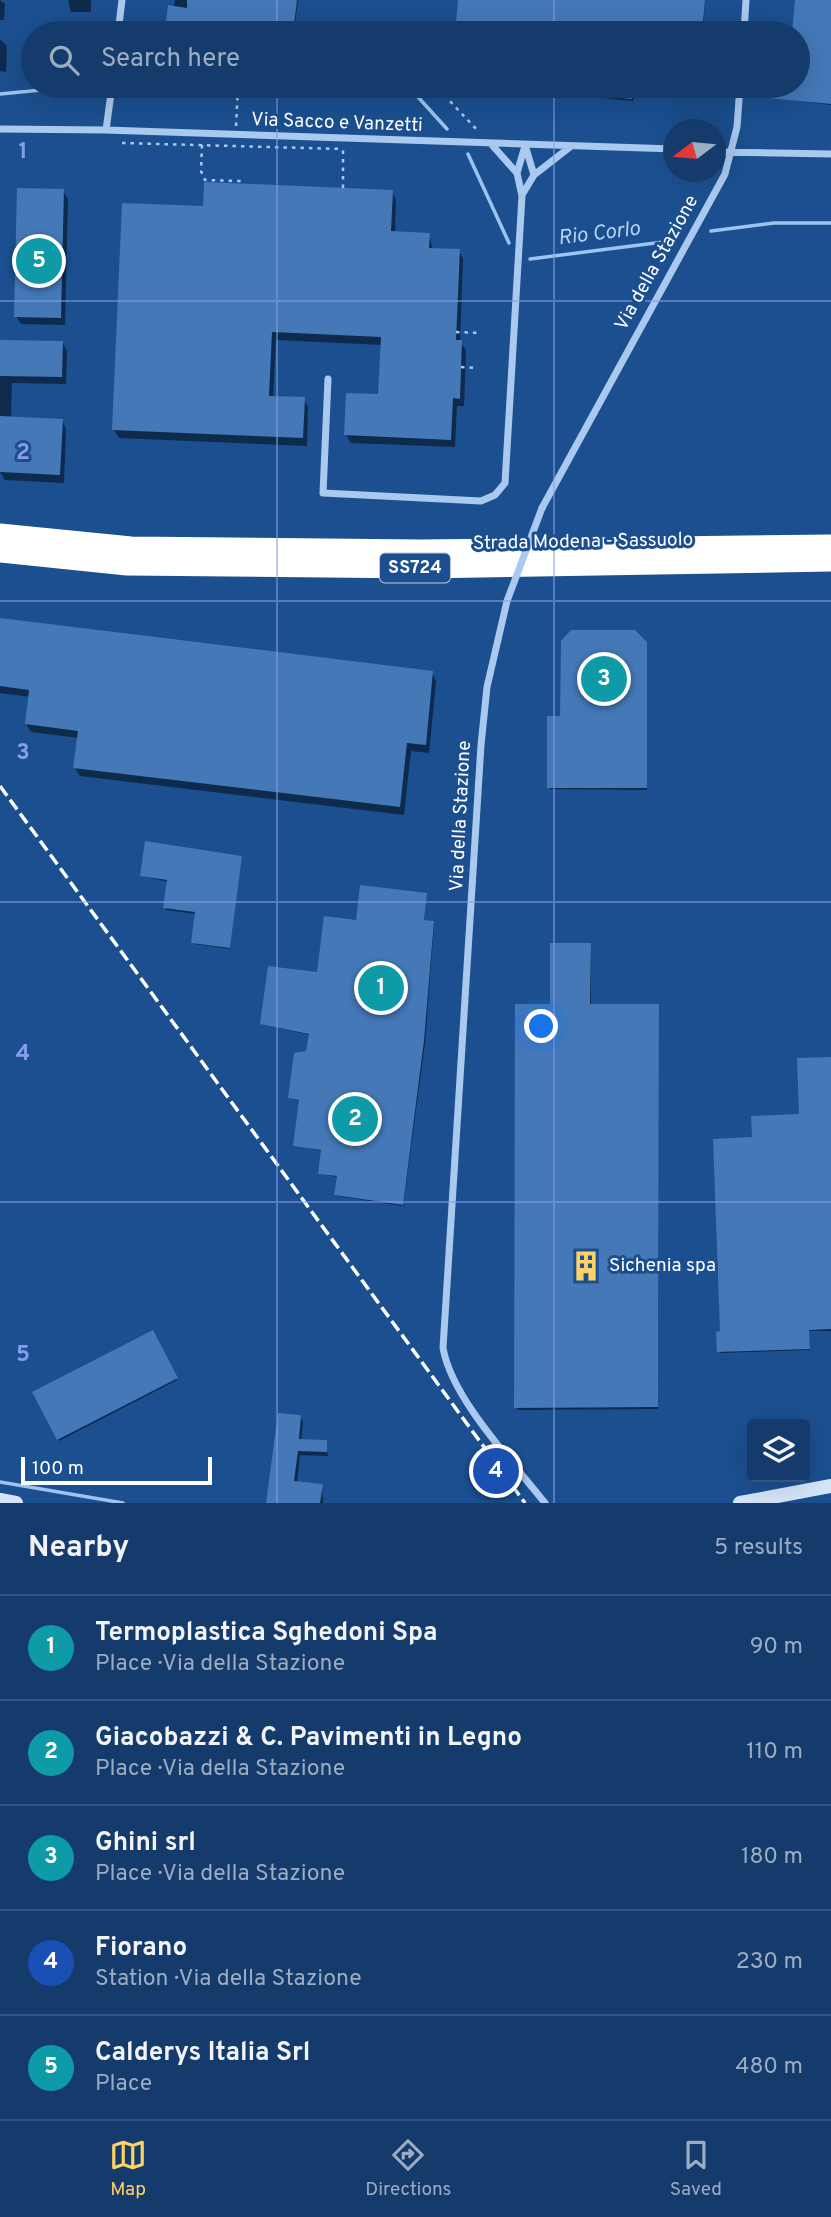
<!DOCTYPE html>
<meta charset="utf-8">
<style>
:root{--surface:#143b6b;--page:#1d4271;--text:#f1f3f6;--muted:#9dadc1;--line:#33557e;--accent:#ffd166}
body{margin:0;font-family:Overpass,sans-serif;background:var(--page);color:var(--text)}
.controls{position:absolute;right:21px;bottom:21px;display:grid;overflow:hidden;border-radius:7px;box-shadow:0 7px 28px #0002}
.controls button{width:63px;height:63px;display:grid;place-items:center;padding:0;border:0;border-bottom:2px solid var(--line);background:var(--surface);color:var(--text);font:35px sans-serif}
.compass{position:absolute;left:663px;top:119px;width:63px;height:63px;border-radius:50%;background:var(--surface);box-shadow:0 7px 28px #0002;rotate:254deg}
.scale{position:absolute;left:21px;bottom:18px;width:191px;box-sizing:border-box;padding-left:7px;border:4px solid #fff;border-top:0;font-size:19px;line-height:24px;white-space:nowrap;color:#fff;-webkit-text-stroke:5px #1b4f8f;paint-order:stroke}
.you{position:absolute;left:542px;top:1027px;width:24px;height:24px;margin:-18px;border:5px solid #fff;border-radius:50%;background:#1a73e8;box-shadow:0 0 0 10px #1a73e833}
.badge{display:grid;place-items:center;width:46px;height:46px;border-radius:50%;background:var(--accent);color:#fff;font-size:23px;font-weight:700}
.pin{position:absolute;translate:-50% -50%;border:4px solid #fff;box-shadow:0 2px 7px #0006}
.list{margin:0;padding:0;list-style:none}
h2{display:flex;justify-content:space-between;align-items:center;height:91px;margin:0;padding:0 28px;font-size:30px}
h2 small{font-size:23px;font-weight:400;color:var(--muted)}
.list li{display:grid;grid-template-columns:46px 1fr auto;gap:21px;align-items:center;box-sizing:border-box;height:105px;padding:0 28px;border-top:2px solid var(--line)}
.list b{display:block;font-size:26px;white-space:nowrap}
.list p{margin:0;font-size:23px;white-space:nowrap;color:var(--muted)}
.list em{font-size:23px;font-style:normal;color:var(--muted)}
.icon{flex:none;width:38px;height:38px;fill:none;stroke:currentColor;stroke-width:2;stroke-linecap:round;stroke-linejoin:round}
.map{position:relative;flex:none;width:831px;height:1503px;overflow:hidden}
.search{position:absolute;background:var(--surface);box-shadow:0 7px 28px #0002;left:21px;right:21px;top:21px;height:77px;display:flex;align-items:center;gap:18px;box-sizing:border-box;padding:0 24px;border-radius:38px;color:var(--muted);font-size:26px}
.sheet{height:616px;background:var(--surface)}
nav{display:flex;justify-content:space-around;align-items:center;box-sizing:border-box;height:98px;border-top:2px solid var(--line);background:var(--surface);font-size:19px;color:var(--muted)}
nav a{display:grid;justify-items:center;gap:4px}
nav .on{color:var(--accent)}
.map>svg:first-child{display:block}
.shadow{fill:#0007}
.lines{fill:none;stroke-linecap:round;stroke-linejoin:round}
.stream{stroke:#9cc4f0;stroke-width:3.5}
.building{fill:#4478b7}
.path{stroke:#a9c9ee;stroke-width:2.5;stroke-dasharray:3.5 5;stroke-linecap:butt}
.street{stroke:#a9c9ee;stroke-width:7}
.secondary{stroke:#d6e6fa;stroke-width:14}
.highway{stroke:#fff;stroke-width:21}
.rail{stroke:#fff;stroke-width:3.5;stroke-dasharray:12 5;stroke-linecap:butt}
.street-bridge{stroke:#a9c9ee;stroke-width:7}
.grid{fill:none;stroke:#839eea;stroke-width:2;stroke-opacity:0.55}
.labels{text-anchor:middle;dominant-baseline:central;stroke-width:6;stroke-linejoin:round;paint-order:stroke}
.shield{fill:#1b4f8f;stroke:#bbcadd;stroke-width:2}
.shield-label{font-size:18px;font-weight:bold;fill:#fff}
.street-label{font-size:19px;fill:#fff;stroke:#1b4f8f}
.poi-label{font-size:19px;fill:#fff;stroke:#1b4f8f;text-anchor:start}
.water-label{font-size:21px;font-style:italic;fill:#b5d3f5;stroke:#1b4f8f}
.grid-label{font-size:23px;text-anchor:middle;font-weight:bold;fill:#839eea;stroke:#1b4f8f;stroke-width:6;stroke-linejoin:round;paint-order:stroke}
</style>
<div class="map">
<svg width="831" height="1503" viewBox="0 0 831 1503">
<rect width="100%" height="100%" fill="#1b4f8f"/>
<!-- shadow -->
<path class="shadow" d="M0,0l5,4 -1,16h-4z
M68,0h23v12h-20z
M175,0h123l-4,33 -126,-1z
M460,0h245l-2,33h-266l1,-10 20,2z
M797,0h34v105l-62,-8 1,-11h28v-53h-4z
M0,39l7,7 -1,26 -6,-1z
M522,86h165l-1,9 -52,-4 -1,10 -40,-4 -1,-5z
M63,191l5,8 -3,126 -44,-1 -5,-8z
M392,192l4,8 -1,33 34,2 4,15 26,1 4,8 -3,83 6,8 -2,56h-7l-2,41 -104,-4 -5,-8 34,-39 2,-51 -106,-5 -3,58 31,1 4,8 -1,39 -188,-8 -5,-8 91,-222z
M0,341l62,1 5,9 -1,33 -54,-1 -1,35 51,2 4,9 -2,54 -59,-3 -5,-8z
M0,620l432,53 4,8 -7,72 -18,-2 -7,64 -324,-39 -5,-8 4,-30 -48,-6 -5,-8 4,-27 -30,-4z
M646,643l1,147 -97,-1 12,-71z
M241,857l-11,92 -36,-5 2,-30 -30,-4 3,-28 -27,-6z
M426,894l-2,27 10,3 -9,120 -22,162 -66,-10 1,-19 -18,-3 3,-23 -28,-5 5,-45 -10,-3 17,-46 3,-17 -48,-11 57,-50 38,-53z
M591,947v59l68,2 -1,401 -141,1z
M831,1058v273h-22l1,19 -90,3 33,-214 48,-23z
M153,1332l24,48 -118,61 -24,-48z
M300,1417l3,5 -2,19 25,1 2,14 -28,-1 -3,28 25,2 1,18h-54z"/>
<g class="lines">
<!-- stream -->
<path class="stream" d="M408,86l39,43
M0,94l62,-6 34,2
M468,154l41,89
M711,231l63,-8h57
M530,259l141,-18
M0,1482l123,21"/>
</g>
<!-- building -->
<path class="building" d="M187,0h110l-4,33 -128,-3 3,-25 19,3z
M458,0h247l-3,33h-267l1,-12 20,2z
M795,0h36v104l-64,-6 1,-12h30v-53h-6z
M572,86h61l-1,13 -60,-6z
M204,182l189,8 -2,41 39,2 -1,15 31,1 -4,91h6l-2,59 -7,-1 -2,42 -107,-5 2,-42 32,1 3,-57 -109,-5 -3,64 36,1 -2,41 -191,-8 10,-227 81,3z
M17,188l47,1 -3,129 -47,-1z
M0,340l63,1 -1,36 -62,-1z
M0,416l63,3 -3,56 -60,-3z
M0,618l433,53 -7,74 -19,-2 -7,64 -327,-39 5,-37 -53,-7 4,-34 -29,-4z
M571,630h64l12,12v146h-100v-72h13l1,-75z
M145,841l97,15 -12,92 -39,-5 4,-31 -32,-4 4,-28 -27,-4z
M360,885l67,8 -3,27 10,1 -10,120 -21,164 -69,-10 3,-19 -19,-2 3,-24 -28,-4 6,-46 -11,-2 6,-45 12,-2 3,-17 -49,-10 8,-58 49,6 7,-56 32,4z
M550,943h41l-1,61h69l-1,403 -144,1 1,-404h35z
M831,1057v272l-22,1 1,19 -93,3 -1,-20 4,-1 -7,-192 39,-2 -1,-21 48,-2 -2,-56z
M153,1330l25,48 -121,62 -25,-48z
M278,1413l23,2 -2,24 28,1v12l-29,-1 -4,30 29,3 -3,19h-54z"/>
<g class="lines">
<!-- path -->
<path class="path" d="M446,86v11l33,35
M236,126l2,-40
M122,143l221,6
M202,145l-1,26 4,9 36,1
M343,188v-38
M456,332l24,1
M461,367l17,1"/>
<!-- street -->
<path class="street" d="M118,33l4,-33
M744,33l2,-33
M0,129l106,1 568,19
M106,130l6,-44
M525,145l9,30
M716,152l115,2
M517,173l8,-27
M522,195l12,-20 36,-28
M328,379l-5,114 158,8 14,-6 10,-12 17,-287 -5,-23 -25,-28
M542,508l183,-334 12,-47 3,-41
M507,601l-20,86 -6,58 -38,603c9,51 70,114 102,155"/>
<!-- secondary -->
<path class="secondary" d="M0,1500l16,3
M740,1503l91,-17"/>
<!-- highway -->
<path class="highway" d="M0,534l131,13 290,3 410,-5
M0,552l127,13 295,3 409,-7"/>
<!-- rail -->
<path class="rail" d="M0,786l525,717"/>
<!-- street-bridge -->
<path class="street-bridge" d="M507,601l35,-93"/>
</g>
<!-- grid -->
<path class="grid" d="M277,0v33M554,0v33M277,86v1417M554,86v1417M0,301h831M0,601h831M0,902h831M0,1202h831"/>
<!-- icons -->
<defs>
<g id="building-bare" transform="scale(2.415)"><path d="M-4-6H4V6H1V3H-1V6H-4ZM-2.5-4.3h1.7v1.8h-1.7ZM.8-4.3h1.7v1.8H.8ZM-2.5-1h1.7V.8h-1.7ZM.8-1h1.7V.8H.8Z" fill="#ffd166" stroke="#1b4f8f" stroke-width="2.5" paint-order="stroke"/></g>
</defs>
<g fill-rule="evenodd">
<use href="#building-bare" x="586" y="1266"/>
</g>
<g class="labels">
<!-- shield labels -->
<rect class="shield" x="380" y="553.5" width="70" height="29" rx="5"/>
<g class="shield-label">
<text x="415" y="568">SS724</text>
</g>
<!-- street labels -->
<g class="street-label">
<text transform="translate(337 123) rotate(2)">Via Sacco e Vanzetti</text>
<text transform="translate(657 263) rotate(-61)">Via della Stazione</text>
<text transform="translate(583 542) rotate(-1)">Strada Modena - Sassuolo</text>
<text transform="translate(461 816) rotate(-87)">Via della Stazione</text>
</g>
<!-- poi labels -->
<g class="poi-label">
<text x="609" y="1266">Sichenia spa</text>
</g>
<!-- water labels -->
<g class="water-label">
<text transform="translate(599 234) rotate(-7)">Rio Corlo</text>
</g>
</g>
<g class="grid-label">
<text x="23" y="158">1</text>
<text x="23" y="459">2</text>
<text x="23" y="759">3</text>
<text x="23" y="1060">4</text>
<text x="23" y="1361">5</text>
</g>
</svg>
<div class="controls">
<button><svg class="icon" aria-label="layers" viewBox="0 0 24 24"><path d="M12 4l9 5-9 5-9-5zM3 14l9 5 9-5"/></svg></button>
</div>
<svg class="compass" viewBox="-18 -18 36 36"><path d="M0-13l5 13h-10z" fill="#e53935"/><path d="M0 13l5-13h-10z" fill="#9dadc1"/></svg>
<div class="scale">100 m</div>
<div class="you"></div>
<div class="pin badge" style="left:381px;top:988px;background:#0f9aa8">1</div>
<div class="pin badge" style="left:355px;top:1119px;background:#0f9aa8">2</div>
<div class="pin badge" style="left:604px;top:679px;background:#0f9aa8">3</div>
<div class="pin badge" style="left:496px;top:1471px;background:#1a4fb4">4</div>
<div class="pin badge" style="left:39px;top:261px;background:#0f9aa8">5</div>
<div class="search"><svg class="icon" aria-label="search" viewBox="0 0 24 24"><circle cx="10" cy="10" r="6"/><path d="M15 15l6 6"/></svg>Search here</div>
</div>
<section class="sheet">
<h2>Nearby<small>5 results</small></h2>
<ul class="list">
<li><span class="badge" style="background:#0f9aa8">1</span><div><b>Termoplastica Sghedoni Spa</b><p>Place · Via della Stazione</p></div><em>90 m</em></li>
<li><span class="badge" style="background:#0f9aa8">2</span><div><b>Giacobazzi &amp; C. Pavimenti in Legno</b><p>Place · Via della Stazione</p></div><em>110 m</em></li>
<li><span class="badge" style="background:#0f9aa8">3</span><div><b>Ghini srl</b><p>Place · Via della Stazione</p></div><em>180 m</em></li>
<li><span class="badge" style="background:#1a4fb4">4</span><div><b>Fiorano</b><p>Station · Via della Stazione</p></div><em>230 m</em></li>
<li><span class="badge" style="background:#0f9aa8">5</span><div><b>Calderys Italia Srl</b><p>Place</p></div><em>480 m</em></li>
</ul>
</section>
<nav>
<a class="on"><svg class="icon" aria-label="map" viewBox="0 0 24 24"><path d="M3 6l6-2 6 2 6-2v14l-6 2-6-2-6 2zM9 4v14M15 6v14"/></svg>Map</a>
<a><svg class="icon" aria-label="directions" viewBox="0 0 24 24"><path d="M12 3l9 9-9 9-9-9zM9 14v-3h6M13 9l2 2-2 2"/></svg>Directions</a>
<a><svg class="icon" aria-label="saved" viewBox="0 0 24 24"><path d="M7 4h10v16l-5-4-5 4z"/></svg>Saved</a>
</nav>
